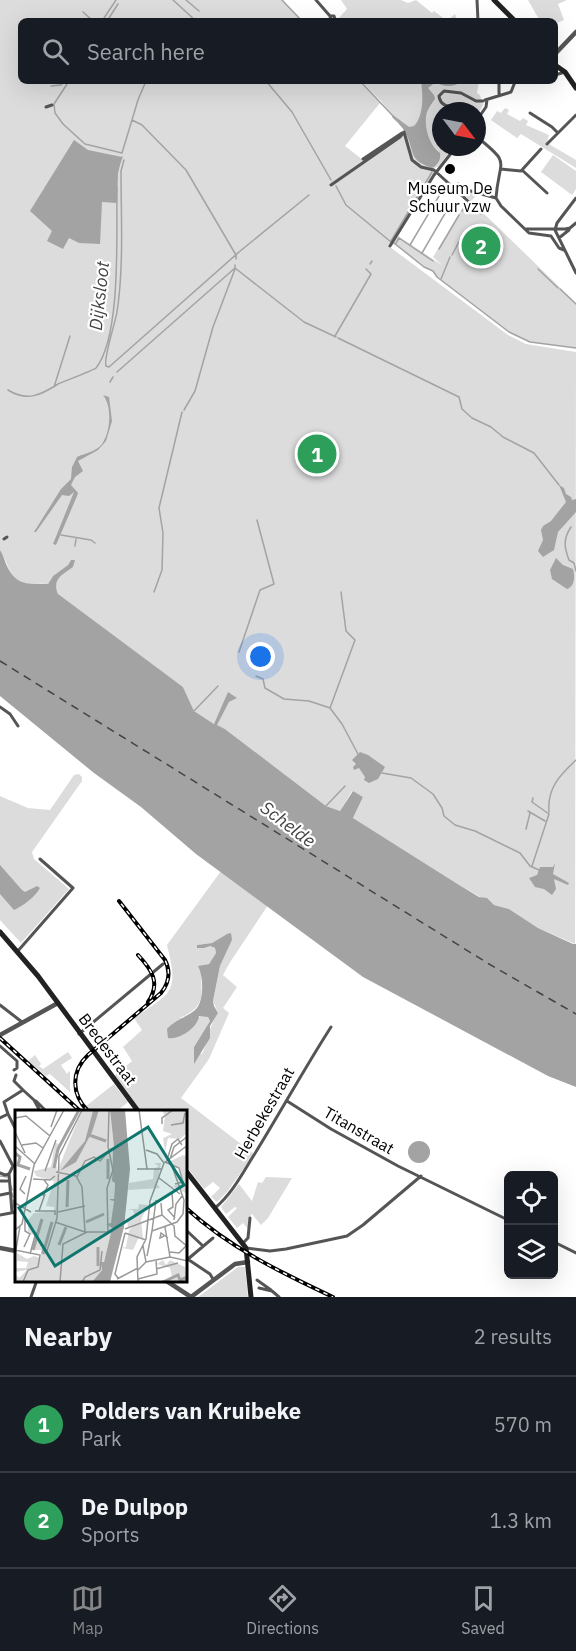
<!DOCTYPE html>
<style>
:root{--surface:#171b24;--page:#242831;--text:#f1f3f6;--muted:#9ea1a6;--line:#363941;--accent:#858687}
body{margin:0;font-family:"IBM Plex Sans",sans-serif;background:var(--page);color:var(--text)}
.controls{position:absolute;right:18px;bottom:18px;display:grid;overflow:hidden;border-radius:9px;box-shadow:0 6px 24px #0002}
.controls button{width:54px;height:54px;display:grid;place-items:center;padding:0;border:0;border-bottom:2px solid var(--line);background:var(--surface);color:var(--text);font:30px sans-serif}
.compass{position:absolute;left:432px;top:102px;width:54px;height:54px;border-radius:50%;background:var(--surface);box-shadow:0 6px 24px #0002;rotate:122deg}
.you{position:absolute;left:261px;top:657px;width:21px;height:21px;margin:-15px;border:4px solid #fff;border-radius:50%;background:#1a73e8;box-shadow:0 0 0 9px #1a73e833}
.badge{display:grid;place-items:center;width:39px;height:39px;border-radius:50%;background:var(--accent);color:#fff;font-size:20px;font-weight:700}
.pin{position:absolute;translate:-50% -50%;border:3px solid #fff;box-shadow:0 2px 6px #0006}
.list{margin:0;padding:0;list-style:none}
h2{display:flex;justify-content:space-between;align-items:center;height:78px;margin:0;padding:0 24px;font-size:26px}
h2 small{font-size:20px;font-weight:400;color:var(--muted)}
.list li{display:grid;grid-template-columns:39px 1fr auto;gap:18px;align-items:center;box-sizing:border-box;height:96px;padding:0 24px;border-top:2px solid var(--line)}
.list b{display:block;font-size:22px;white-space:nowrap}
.list p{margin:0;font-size:20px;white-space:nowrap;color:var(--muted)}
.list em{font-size:20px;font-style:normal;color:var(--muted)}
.icon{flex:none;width:33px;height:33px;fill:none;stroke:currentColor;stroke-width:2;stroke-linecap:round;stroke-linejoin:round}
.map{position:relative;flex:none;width:576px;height:1297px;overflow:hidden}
.search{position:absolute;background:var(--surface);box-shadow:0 6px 24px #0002;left:18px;right:18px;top:18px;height:66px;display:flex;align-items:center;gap:15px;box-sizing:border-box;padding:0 21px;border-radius:9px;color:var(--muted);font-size:22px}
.sheet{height:270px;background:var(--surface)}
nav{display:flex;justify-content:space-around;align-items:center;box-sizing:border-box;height:84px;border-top:2px solid var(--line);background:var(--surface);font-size:16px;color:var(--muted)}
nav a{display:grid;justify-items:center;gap:3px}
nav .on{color:var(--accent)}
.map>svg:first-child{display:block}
.green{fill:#dcdcdc;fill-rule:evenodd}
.water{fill:#a3a3a3}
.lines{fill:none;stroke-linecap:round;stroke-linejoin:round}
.stream{stroke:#a3a3a3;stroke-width:1.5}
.ferry{stroke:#444;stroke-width:1.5;stroke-dasharray:8 6;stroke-linecap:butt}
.minor{stroke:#555;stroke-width:3}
.tertiary{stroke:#555;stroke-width:4.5}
.secondary{stroke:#222;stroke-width:5}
.rail-casing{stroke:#000;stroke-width:4}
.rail{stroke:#fff;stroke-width:1.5;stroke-dasharray:4.5;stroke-linecap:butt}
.poi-dot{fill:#000;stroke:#fff;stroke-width:2}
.labels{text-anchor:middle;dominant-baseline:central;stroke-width:4.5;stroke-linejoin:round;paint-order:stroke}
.poi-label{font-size:16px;fill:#000;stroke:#fff}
.street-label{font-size:16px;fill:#000;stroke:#fff}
.water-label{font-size:18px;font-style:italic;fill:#444;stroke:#fff}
.inset-river{fill:none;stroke:#a3a3a3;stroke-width:3}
.inset-road{fill:none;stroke:#999;stroke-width:1.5}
.view{fill:#0f766e;fill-opacity:0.15;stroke:#0f766e;stroke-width:3}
.inset-edge{fill:none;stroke:#000;stroke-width:3}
</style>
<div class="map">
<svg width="576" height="1297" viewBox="0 0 576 1297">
<rect width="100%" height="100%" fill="#fff"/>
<!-- green -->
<path class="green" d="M0,0h282l20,21h-281v60h339l20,22 -35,43 18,14 42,-29 -24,-30 -20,-20h118l-2,12 3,2 3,10 -6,11v-5h-36v36h12l-14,19 -6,3 3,5 -38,62 44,29 -9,-8 34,-56 3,-1 -13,-11 1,-2 19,8 -6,6 105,102v45l-46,-6 -21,-10 -72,-55 -4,-6 -9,-4 -30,-23 -4,3 118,88 18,9 50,8 -1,592 -37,-16 -29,-19 -15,-4 -38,-22 -103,-65 10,-21 -11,-6 -12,20 -14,-5 -101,-77 -9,-4 13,-23 7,-4 -7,-5 -15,31 -20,-13 -11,-24 -123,-90c-8,-12 -3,-21 9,-27l2,-10 -3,5 -15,11 -5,8h-3c-6,-1 -13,1 -19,0 -16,-2 -19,-24 -26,-34z
M341,0h60l7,3 8,-3 16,13 2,-2 13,10 8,-7 2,7h-121l11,-12z
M528,0h39l-9,4 6,16 -9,4v-3h-15z
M505,108l4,2 -2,4 13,7 3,-3 5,3 -2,4 23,10 -2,8 29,17v8l-55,-34 -4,4 -26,-18 6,-9 4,2z
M553,155l23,16v18l-4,6 -31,-23z
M79,774l3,3v4l-50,71 2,7 35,30 -48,54 -21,-23v-124l28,12 22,2 24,-35z
M221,871l47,34 -39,59 -6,11 14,12 -14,21 6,5 -20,46 -28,39 73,56 -27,38 -10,10 -6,-5 9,-9 -7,-6 -9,7 -18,-23v-55h-46l-26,-35 18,-15 -9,-14 19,-17 -8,-12c7,-5 30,-19 34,-26 9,-13 2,-33 -1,-47zM227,934l5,6 -12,26 -7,35 5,12c-10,14 -8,25 -16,41l-8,-2v-5l16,-26 -2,-4 -5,-2 -6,3h-17c29,-13 20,-25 21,-52l8,-2 7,-11 -1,-5 -5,-2 -13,-1 15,-2z
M68,1052l4,6 -11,7 6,9 2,-3 1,1v20l-20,-18 -4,2 -18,-15 7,-6 6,9 -2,2 4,3z
M114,1084l14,18 -11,9h-25l-6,-5z
M266,1177l26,1 -24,40 -7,7 -9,-11 -3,3 -1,12 -5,-6 -6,5 -9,-11 9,-9 -2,-1 -9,7 -5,-7 18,-23 13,17 6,-19 4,1z
M238,1267h7l3,30h-50z"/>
<!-- water -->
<path class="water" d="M421,81h32l1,2 8,-2c-7,7 -20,6 -26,1l-8,6 6,7 1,4c-3,4 -6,8 -8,13 -4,13 2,34 13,41 1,7 -2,12 -8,15 -23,-8 -17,-14 -25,-32 -3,-8 -10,-14 -15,-19l1,-2 16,12 5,-1c10,-10 9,-32 7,-45z
M74,140l14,10 34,7 -4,16 -1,30 -15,-1 -2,42 -21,-1 -10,-5 -6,11 -16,-8 5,-10 -22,-20z
M103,395l6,2 3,24 -6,20 -8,9 -20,11 5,10 -8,6 -4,8 7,8 -1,3 -21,49 -3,-1 21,-52 -5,4 -7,-1 -26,37h-2l27,-43 10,-10 1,-12 5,-10c8,-4 19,-5 25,-13 9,-13 10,-38 1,-49z
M559,485l5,3 2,6 5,3 1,3 4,-1v13l-18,20 -4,18 -11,7 -5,-6 5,-11 -2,-10 2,-4 8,-5 15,-19z
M0,550c3,4 4,9 6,14 10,22 21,20 42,20l5,-8 15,-11 3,-5h4l-2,7c-11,8 -21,12 -15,27l125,93 11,24 20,13 14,-32 9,6 -8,4 -12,23 8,4 101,77 14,5 13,-20 10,6 -10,21 103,65 23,14 8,1 7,7 15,4 29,19 35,16h3v143l-28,-11 -185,-99 -167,-123 -55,-47 -47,-34 -94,-77z
M556,558l7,7 10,4c2,7 2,17 -6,20l-15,-10 -2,-9z
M360,752l8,3 17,12 -7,12 -9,4 -5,-3 1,-3 -6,-9 -5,2 -1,-3 3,-3 -4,-4z
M555,863l-2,11 16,9 -1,2 -14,-6 2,10 -4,6 -8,-6 -9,-2 -6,-9 8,-3 3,-8h13z
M0,865l22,25 3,2 12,-6 3,2c-4,8 -17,18 -26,22l-14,-16z
M231,933l1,7 -12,26 -7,35 1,5 4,7 -8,13v12l-16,26v-17l16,-26 -2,-4 -9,-1c-1,11 -19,24 -31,22l-1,-9c8,-9 18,-11 28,-19 9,-7 9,-33 3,-44l11,-2 7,-11 -1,-5 -5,-2 -6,2h-7v-3l15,-2 15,-9z
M408 1152a11 11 0 1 1 22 0a11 11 0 1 1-22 0Z"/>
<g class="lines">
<!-- stream -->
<path class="stream" d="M173,0l23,21
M186,0l13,11
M282,0l20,21
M83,12l10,9
M102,21l14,-21
M107,21l11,-17
M69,81l-15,23 1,9 8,11 22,20 37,9
M266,81l26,31 39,68
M360,81l33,35
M51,86l10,-1 3,-4
M132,120l10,5 44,45 50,85v4
M122,153l16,-53 8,-19
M124,160l-3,11c0,46 3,95 -4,141 -2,12 -14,47 -11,54l3,1 130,-115 70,-57
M118,167l4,-10
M336,186l10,19 45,37
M462,211l5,-8
M391,241l41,-69
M394,243l30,24 9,4 4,6 72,55 21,10 46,6
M396,243l3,-5 34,23
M410,245l29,-49
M439,249l20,-34
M422,253l25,-43
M452,255l9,-17
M370,264l2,-3
M235,265v3l69,54 32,15
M538,269l20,19
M441,279l9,-22
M560,289l16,15
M335,336l36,-62 -5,-5
M338,338l121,59 3,12 10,9 19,9 12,10 31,16 25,32
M117,372l118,-104
M110,382l3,-5
M54,387l16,-51
M8,390c19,12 33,5 50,-6 7,-3 36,-14 38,-16 26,-33 20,-138 21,-181
M184,410l11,-19 18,-64 22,-58
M571,527c-8,12 -7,20 -2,33l5,3 2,8
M61,535l30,5 4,3
M75,546l1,-7
M154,592l8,-22 1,-37 -4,-25 23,-96
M239,652l21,-62 14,-6 -17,-64
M256,676l7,3 2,9 19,11 25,2 21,7 12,16 16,30
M330,708l25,-68 -9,-9 -5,-39
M194,711l24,-25
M382,773l29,5 22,16 9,14 2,8 11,9 20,6 45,22 10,13 9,4
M326,806l19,-20
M528,811l17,10
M549,812c-2,-24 11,-37 27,-52
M526,829l4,-16
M532,866l17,-52 -17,-12 1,-4
M0,1176l8,1
M11,1186l1,4
M12,1193l1,4
M13,1200l1,7"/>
<!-- ferry -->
<path class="ferry" d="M0,661l489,303 87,50"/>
<!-- minor -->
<path class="minor" d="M316,0l14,16h4l1,3 -4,2 -1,-5
M477,0l1,21
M555,75l10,-3
M499,95v-14
M485,100l26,-8 4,-10 4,-1
M458,105c-9,4 -18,0 -19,-9l5,-5 17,2 15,8h7
M46,107l6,-2
M530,113l22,14 6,6
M477,120l9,-13 1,-7
M404,132l8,28 9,7 13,3 47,43
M477,137c35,28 22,21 19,61l5,8 28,27 22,3 8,12 5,2
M547,144l29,-29
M363,159l39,-26
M501,169l20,2 20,-22
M522,170l25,23
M331,185l69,-48 4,-5
M453,187l5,-3 9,6 29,8
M526,229h39l5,-1 6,-5
M555,230l21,43
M555,230l2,-7 19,-25
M559,238l10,-8
M390,246l44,-71 22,-28
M4,539l3,-2
M0,707l10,7 8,12
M17,952l56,-64 -33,-29
M0,1005l22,17
M79,1034l84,-70
M0,1046l17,15v7l-3,2
M16,1075l-2,6 9,9
M36,1101l10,10
M287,1101l44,28 67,37 110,54
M8,1114l8,16
M0,1118l8,-4 -4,-12 19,-12 11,10 6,11
M0,1141l13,25 -4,8 3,39
M0,1173l5,2 4,-1
M0,1181h8
M0,1195l10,-2
M215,1208c17,-14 27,-34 39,-53 26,-42 50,-86 77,-128
M0,1215l16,-3
M186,1230l17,16
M554,1242l22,11
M243,1243l5,-5 2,-20
M246,1248l24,3 16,-2 61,-13 16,-11 58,-49
M186,1258l24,16 3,5
M188,1259l25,-21
M257,1280l14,10
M259,1288l13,3 7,6
M31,1297l6,-17"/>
<!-- tertiary -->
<path class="tertiary" d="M555,54l21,-22
M0,1035l58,-32
M0,1248l16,3
M165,1280l26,17 44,-33 13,-2"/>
<!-- secondary -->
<path class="secondary" d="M494,0l21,21
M555,65l10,7 11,16
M0,932l38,44 100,135
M186,1171l60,77 5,49"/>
<!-- rail casing -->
<g class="rail-casing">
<path id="rail" d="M138,955c14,15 23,28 10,47
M0,1038l80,73
M88,1111c-17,-17 -17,-40 0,-56l73,-62c8,-10 10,-21 4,-33l-46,-59
M186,1208c44,40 94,64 147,89"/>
</g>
<!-- rail -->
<use href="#rail" class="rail"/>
</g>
<!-- markers -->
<circle class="poi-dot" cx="450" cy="169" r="6"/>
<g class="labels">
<!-- poi labels -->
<g class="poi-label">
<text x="450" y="188">Museum De<tspan x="450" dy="18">Schuur vzw</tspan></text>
</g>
<!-- street labels -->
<g class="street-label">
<text transform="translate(108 1049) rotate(53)">Bredestraat</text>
<text transform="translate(264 1113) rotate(-60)">Herbekestraat</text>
<text transform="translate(359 1130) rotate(30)">Titanstraat</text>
</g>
<!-- water labels -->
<g class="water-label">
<text transform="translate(99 296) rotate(-84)">Dijksloot</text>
<text transform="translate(288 824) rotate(37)">Schelde</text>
</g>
</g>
<!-- overview -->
<g transform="translate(15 1110)">
<rect width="172" height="172" fill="#fff"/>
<path d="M67,0h12l-3,23 8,-23h11l4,37 -5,4 4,-1 -1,31 3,2 -3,45 -10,42 -10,12h-77v-8l4,4 8,-8 -12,2v-4h11l2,-6 -11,-1v-8l10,6 7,-3 6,2 1,-4v-4h-8l6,-18 -7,3 -4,-4v-11l6,-7 20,-2v-4l-8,-1 8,-25 -18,-5 -2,-5 17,-4 4,-24 5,1 6,-10 -10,25 1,13zM147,0h25v23l-7,6 -12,-1 -3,14 -2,-14 9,-4 -9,-3 2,-15zM168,45l4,1v38l-14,-8 11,-2 -5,-16 -12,-5zM139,53h7l-4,21 3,4 -32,2 1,-7 24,-4 1,-10 5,-3zM124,94l9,1 -7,15 2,18 -4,-1 -6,13 -11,-2 4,-1 3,-17 8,-7 -9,5 -1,-9 8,-2 -2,-7 -6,-1h11zM148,150l3,5 4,-5 15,7 2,15h-26l11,-5 -2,-9 -13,-4z" fill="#dcdcdc"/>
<path d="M84,0l-7,22 -16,30 -16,9 25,-30 8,-30zM95,0h15l5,59 -6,58 -14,55h-18l10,-12 -1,-8h3l8,-34 -6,-4 5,-1 3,-22 -4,-1v-1h4l1,-16 -3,-2 1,-31 -4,-1 5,-2z" fill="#a3a3a3"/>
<path class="inset-river" d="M74,25l17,6M0,43l5,4 -2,8 12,4M39,58l4,-19 21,-39M93,69v-20M52,97l1,-27M71,112l18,-8M96,123l11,-5 -4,-118M29,135l-1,9 9,-32M44,135l7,-18M18,140l9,-31M83,156v-19M148,172l15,-7 2,5 8,-3"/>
<path class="inset-road" d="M124,0l8,59M0,8l11,-2 24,20M147,14v-6l11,-8M156,15l12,-2 2,-10M36,17l6,-17M0,22l10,21M7,35l14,-2 7,5M0,36l20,18M131,40l11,4 7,9M155,49l4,-12 14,-11M152,50l5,-16 6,-5 4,6M150,52l14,6 4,14 -8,2M122,59h25M30,61l11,-31M41,62l20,4 6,11 3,45M62,67l8,-16 9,-4 6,4 9,-10M144,68l21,16M18,69l17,1 5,-4M157,82l1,15 -5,3 7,8M10,84l-5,-5 6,-13M28,86l5,-11 -4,-5M0,93l16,9M146,93l1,12 12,11 1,10 13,11M20,101h20v4M24,101l6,-17M43,102l27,-6M159,110l2,-16 6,-8M40,112l30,10h23M150,117l5,30M110,119l37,-14M0,120l7,-6 12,-59 30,-55M137,121l25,-9 6,-8 1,-14 -12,-34M137,121l4,-31M93,122l-1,-44 6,-18 -5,-23 1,-37M110,123l21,7M149,126l-4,2 1,-5 7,5M9,137l6,-13 -5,-3v-12M0,140l25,5 -2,12 -10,3 -5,12M155,142l9,1 7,-7M15,144l6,-22M31,144l11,-36 2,-62 23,-46M0,145l5,-29M132,146l5,-25M131,152l24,-5 18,4M141,159l22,-6M123,160l8,-8 -3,-16M103,168l-3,-4 10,-41M102,169l21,-11M123,169l19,-5 -1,-14M45,172l3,-38 24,-12M67,172l3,-5 15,-7 2,-19M123,172l-1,-25 9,-18 4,-38 14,-38 24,-18"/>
<path class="view" d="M133,17l36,58 -129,81 -36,-58z"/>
<rect width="172" height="172" class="inset-edge"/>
</g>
</svg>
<div class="controls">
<button><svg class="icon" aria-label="locate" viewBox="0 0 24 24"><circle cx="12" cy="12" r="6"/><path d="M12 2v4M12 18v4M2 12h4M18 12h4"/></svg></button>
<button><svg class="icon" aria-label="layers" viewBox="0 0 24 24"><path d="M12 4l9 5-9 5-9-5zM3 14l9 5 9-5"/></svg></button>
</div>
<svg class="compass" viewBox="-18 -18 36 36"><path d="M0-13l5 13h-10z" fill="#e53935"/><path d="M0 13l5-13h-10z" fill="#9ea1a6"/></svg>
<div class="you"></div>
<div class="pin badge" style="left:317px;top:454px;background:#2e9e5b">1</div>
<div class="pin badge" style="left:481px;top:246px;background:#2e9e5b">2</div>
<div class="search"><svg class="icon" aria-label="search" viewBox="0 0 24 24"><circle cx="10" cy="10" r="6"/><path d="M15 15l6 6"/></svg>Search here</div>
</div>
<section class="sheet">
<h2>Nearby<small>2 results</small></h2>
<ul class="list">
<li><span class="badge" style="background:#2e9e5b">1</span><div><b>Polders van Kruibeke</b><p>Park</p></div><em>570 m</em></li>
<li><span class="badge" style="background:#2e9e5b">2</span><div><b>De Dulpop</b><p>Sports</p></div><em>1.3 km</em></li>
</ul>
</section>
<nav>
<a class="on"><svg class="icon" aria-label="map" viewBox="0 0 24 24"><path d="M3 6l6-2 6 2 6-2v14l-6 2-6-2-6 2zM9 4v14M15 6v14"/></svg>Map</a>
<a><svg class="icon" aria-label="directions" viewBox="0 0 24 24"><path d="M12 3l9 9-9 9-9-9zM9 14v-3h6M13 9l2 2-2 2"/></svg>Directions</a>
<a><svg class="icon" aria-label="saved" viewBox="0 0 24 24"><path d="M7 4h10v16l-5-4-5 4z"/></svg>Saved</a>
</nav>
